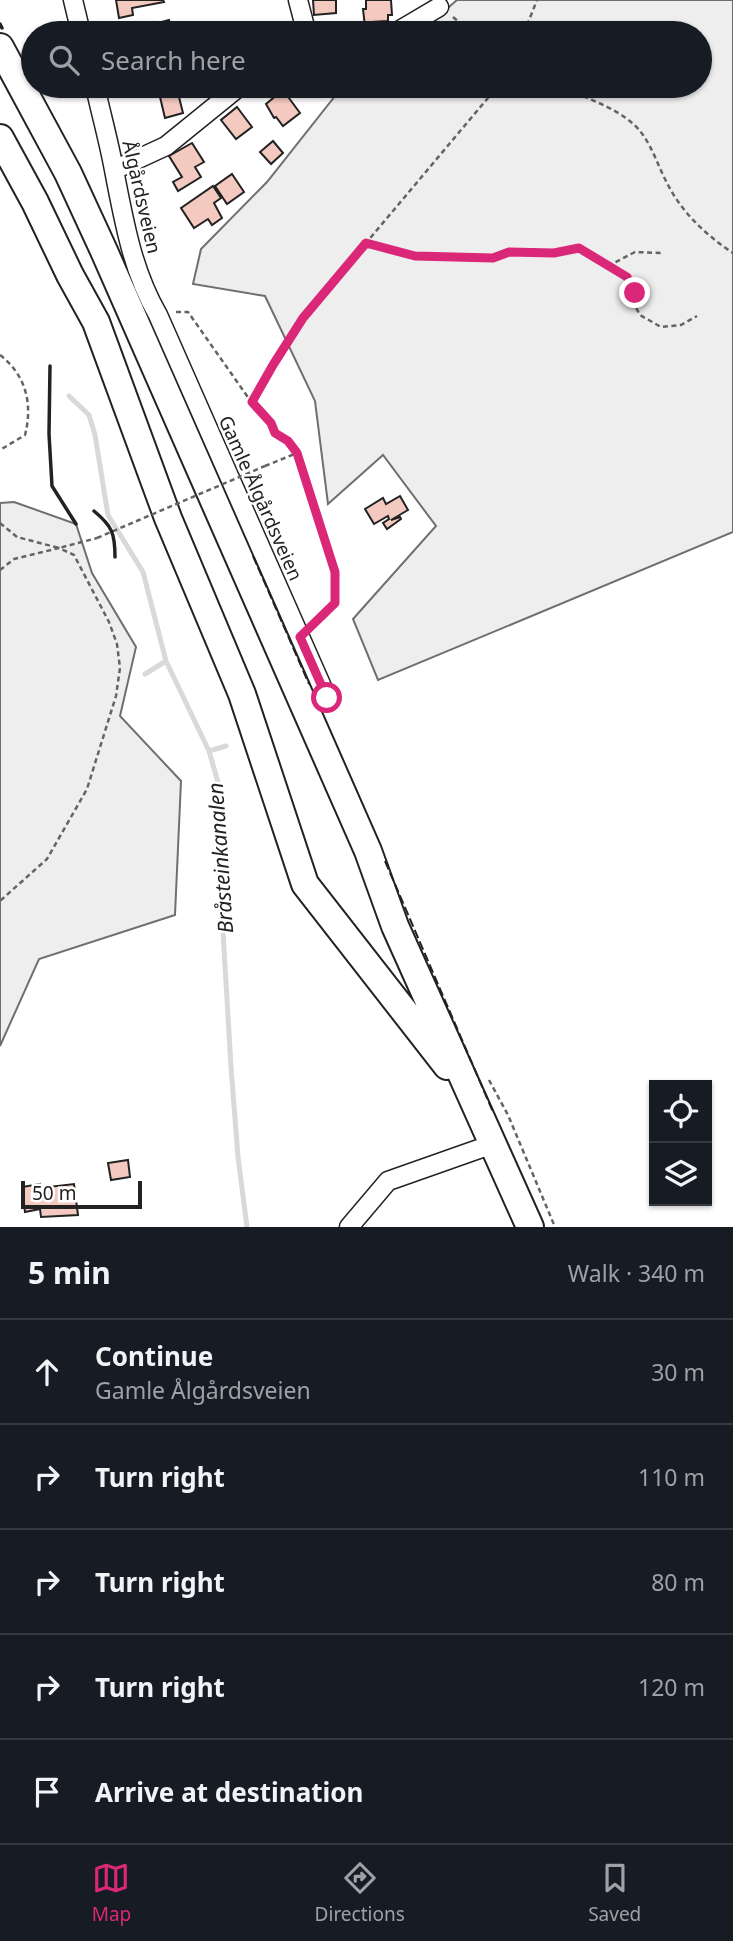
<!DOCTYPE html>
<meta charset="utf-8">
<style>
:root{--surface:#171b24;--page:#20242c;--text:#f1f3f6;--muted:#9ea1a6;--line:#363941;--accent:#db2777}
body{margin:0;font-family:"Noto Sans",sans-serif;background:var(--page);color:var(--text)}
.controls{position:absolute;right:21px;bottom:21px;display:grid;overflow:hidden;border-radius:0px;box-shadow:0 2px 5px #0004}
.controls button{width:63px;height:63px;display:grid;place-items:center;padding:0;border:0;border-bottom:2px solid var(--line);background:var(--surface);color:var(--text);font:35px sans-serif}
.scale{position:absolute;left:21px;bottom:18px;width:121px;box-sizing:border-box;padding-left:7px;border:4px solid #222;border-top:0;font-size:19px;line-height:24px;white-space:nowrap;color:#222;-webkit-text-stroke:5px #fff;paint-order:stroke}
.stop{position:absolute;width:21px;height:21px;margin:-16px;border:5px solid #db2777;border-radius:50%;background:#fff}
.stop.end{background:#db2777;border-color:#fff;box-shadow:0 2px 7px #0008}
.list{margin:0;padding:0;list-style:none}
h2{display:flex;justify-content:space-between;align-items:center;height:91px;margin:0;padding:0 28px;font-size:30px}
h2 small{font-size:23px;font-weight:400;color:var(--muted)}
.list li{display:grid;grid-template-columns:46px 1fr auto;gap:21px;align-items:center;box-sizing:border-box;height:105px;padding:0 28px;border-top:2px solid var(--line)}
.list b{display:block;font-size:26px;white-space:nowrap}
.list p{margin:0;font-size:23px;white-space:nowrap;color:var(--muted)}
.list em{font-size:23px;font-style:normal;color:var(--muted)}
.icon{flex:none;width:38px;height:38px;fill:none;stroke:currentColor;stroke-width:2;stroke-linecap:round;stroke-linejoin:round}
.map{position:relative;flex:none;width:733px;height:1227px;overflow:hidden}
.search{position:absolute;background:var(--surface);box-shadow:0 2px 5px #0004;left:21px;right:21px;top:21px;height:77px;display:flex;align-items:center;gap:18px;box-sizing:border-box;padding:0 24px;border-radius:38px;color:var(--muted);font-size:26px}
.sheet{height:616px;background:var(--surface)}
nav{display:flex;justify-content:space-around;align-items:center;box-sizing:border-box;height:98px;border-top:2px solid var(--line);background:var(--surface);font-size:19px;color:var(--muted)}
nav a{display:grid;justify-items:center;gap:4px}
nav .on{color:var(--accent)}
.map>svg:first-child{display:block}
.green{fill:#eee;stroke:#6f6f6f;stroke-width:2}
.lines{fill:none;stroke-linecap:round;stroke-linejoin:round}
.stream{stroke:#d9d9d9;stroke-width:5}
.building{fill:#f3c9c0;stroke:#222;stroke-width:2}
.minor-casing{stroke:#222;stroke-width:21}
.highway-casing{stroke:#222;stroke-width:30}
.path{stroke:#646464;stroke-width:2.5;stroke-dasharray:5 3.5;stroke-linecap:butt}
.minor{stroke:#fff;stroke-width:18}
.highway{stroke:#fff;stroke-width:26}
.path-bridge{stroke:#646464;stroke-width:2.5;stroke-dasharray:5 3.5;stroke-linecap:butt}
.fence{stroke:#222;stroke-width:2;stroke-dasharray:9 3.5;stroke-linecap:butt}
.wall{stroke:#222;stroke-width:3.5}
.route{stroke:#db2777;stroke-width:9}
.labels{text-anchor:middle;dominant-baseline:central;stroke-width:5;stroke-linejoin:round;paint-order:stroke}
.street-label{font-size:19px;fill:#222;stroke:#fff}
.water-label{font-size:21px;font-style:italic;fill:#222;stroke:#fff}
</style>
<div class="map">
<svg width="733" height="1227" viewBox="0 0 733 1227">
<rect width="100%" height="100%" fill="#fff"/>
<!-- green -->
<path class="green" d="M457,0h276v532l-355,148 -25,-61 83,-93 -53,-71 -55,49 -13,-103 -50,-105 -72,-12 8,-35 66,-67 76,-96h357v-53h-281z
M14,502l62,22 16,49 44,74 -16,69 61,65 -6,134 -136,44 -39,87v-543z"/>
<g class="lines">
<!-- stream -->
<path class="stream" d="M69,396l20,19 6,20 13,80 35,57 23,89 43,90 10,35 1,95 11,186 7,90 9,70
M145,674l21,-13
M209,751l17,-5"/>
</g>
<!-- building -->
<path class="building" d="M116,0h47l1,2 -32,6 1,7 -14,3z
M313,0h23v13l-22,2z
M366,0h25l1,15h-4v6l-16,1v4l-7,1 -2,-18h3z
M169,20l3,13h-15l-3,-9z
M153,22l3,11h-34l-1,-3z
M283,90l17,23 -17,13 -7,-9 -2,1 -8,-14z
M178,93l5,20 -18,5 -5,-21z
M237,107l15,20 -16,12 -15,-19z
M273,141l10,12 -12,11 -11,-12z
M192,143l12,19 -9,5 6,10 -23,14 -5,-9 9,-5 -13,-21z
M232,174l12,18 -17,12 -12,-18z
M213,186l8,12 -7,5 8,15 -10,7 -4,-6 -14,9 -13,-20z
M400,496l8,14 -17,10 9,-3 1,2 -14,10 -4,-6 6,-4 -1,-3 -14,8 -9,-15 18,-11 3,6z
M128,1160l2,17 -19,3 -3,-17z
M40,1184v4l34,-4 4,31 -37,2 -1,-8 -15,3 -3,-25z"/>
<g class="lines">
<!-- minor casing -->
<g class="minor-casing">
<path id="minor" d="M73,0l8,33
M298,0l6,23 -5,10
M395,33l44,-26
M95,86c6,28 14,56 19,84 10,51 18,100 44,145l169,383
M114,170l52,-24 74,-60
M349,1227l39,-46 105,-37"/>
</g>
<!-- highway casing -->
<g class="highway-casing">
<path id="highway" d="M0,47l68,126 36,78 264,600 27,75 135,301
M0,138l35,64 35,73 26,47 72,196 74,176 63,190 142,182"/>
</g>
<!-- path -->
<path class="path" d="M453,17l19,16
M524,33l13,-33
M560,86c27,13 66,24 83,49 10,14 16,33 24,48 15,30 39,52 66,70
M366,243l49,13 78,2 16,-6 45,1 25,-5 48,29 8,16 -1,11 6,11 21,12 20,-2 16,-9
M608,266l27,-14 26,1
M176,312h12l64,91 19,20 4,10 13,8 9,12 38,119v31l-22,22
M0,355c26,20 33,49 25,80l-25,15
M252,403l21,-38 30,-47 195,-232
M265,466l32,-13
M0,523l17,14 42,11 38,-10
M0,570l14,-11 45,-11 15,7 35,67 8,22 3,24 -4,28 -29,93 -40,70 -47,42
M489,1080l19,35 47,112"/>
<!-- minor -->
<use href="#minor" class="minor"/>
<!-- highway -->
<use href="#highway" class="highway"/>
<!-- path-bridge -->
<path class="path-bridge" d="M97,538l168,-72"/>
<!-- fence -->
<path class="fence" d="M253,556l56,128
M385,861l108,251"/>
<!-- wall -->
<path class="wall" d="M0,24l2,4
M50,366l-1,68 3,52 24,38
M94,511c18,15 21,22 21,46"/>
</g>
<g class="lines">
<!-- route -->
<path class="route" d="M327,698l-27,-61 35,-34v-31l-38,-119 -9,-12 -13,-8 -4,-10 -19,-21 21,-37 30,-47 63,-75 49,13 78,2 16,-6 45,1 25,-5 48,29 8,16"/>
</g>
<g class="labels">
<!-- street labels -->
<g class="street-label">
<text transform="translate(142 197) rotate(77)">Ålgårdsveien</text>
<text transform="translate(261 498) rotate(66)">Gamle Ålgårdsveien</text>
</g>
<!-- water labels -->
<g class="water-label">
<text transform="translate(220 858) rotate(-94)">Bråsteinkanalen</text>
</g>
</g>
</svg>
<div class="controls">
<button><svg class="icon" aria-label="locate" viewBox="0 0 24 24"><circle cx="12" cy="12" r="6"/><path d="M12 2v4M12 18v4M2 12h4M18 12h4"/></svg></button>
<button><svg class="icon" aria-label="layers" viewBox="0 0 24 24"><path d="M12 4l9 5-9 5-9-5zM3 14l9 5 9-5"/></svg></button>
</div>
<div class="scale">50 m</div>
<div class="stop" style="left:327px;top:698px"></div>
<div class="stop end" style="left:635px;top:293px"></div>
<div class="search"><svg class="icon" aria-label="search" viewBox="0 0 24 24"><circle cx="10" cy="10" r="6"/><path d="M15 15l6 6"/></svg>Search here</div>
</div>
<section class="sheet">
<h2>5 min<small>Walk · 340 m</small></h2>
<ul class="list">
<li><svg class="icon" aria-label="ahead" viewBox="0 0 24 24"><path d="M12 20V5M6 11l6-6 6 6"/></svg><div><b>Continue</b><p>Gamle Ålgårdsveien</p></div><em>30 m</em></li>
<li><svg class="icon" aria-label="right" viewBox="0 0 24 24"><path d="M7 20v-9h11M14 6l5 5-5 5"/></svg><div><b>Turn right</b></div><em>110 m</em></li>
<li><svg class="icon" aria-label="right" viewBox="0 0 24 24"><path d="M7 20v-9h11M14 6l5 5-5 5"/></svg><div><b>Turn right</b></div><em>80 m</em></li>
<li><svg class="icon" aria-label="right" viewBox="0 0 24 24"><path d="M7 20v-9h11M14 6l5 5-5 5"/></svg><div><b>Turn right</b></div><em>120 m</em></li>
<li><svg class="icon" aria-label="arrive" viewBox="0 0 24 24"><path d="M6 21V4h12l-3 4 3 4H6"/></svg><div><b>Arrive at destination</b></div></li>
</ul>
</section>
<nav>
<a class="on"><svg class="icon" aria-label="map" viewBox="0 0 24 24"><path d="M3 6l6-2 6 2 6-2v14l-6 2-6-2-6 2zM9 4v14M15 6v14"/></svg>Map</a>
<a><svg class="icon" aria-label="directions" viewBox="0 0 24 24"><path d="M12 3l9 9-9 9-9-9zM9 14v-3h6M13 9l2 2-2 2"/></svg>Directions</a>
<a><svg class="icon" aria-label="saved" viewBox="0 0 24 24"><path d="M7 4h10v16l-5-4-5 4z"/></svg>Saved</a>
</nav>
